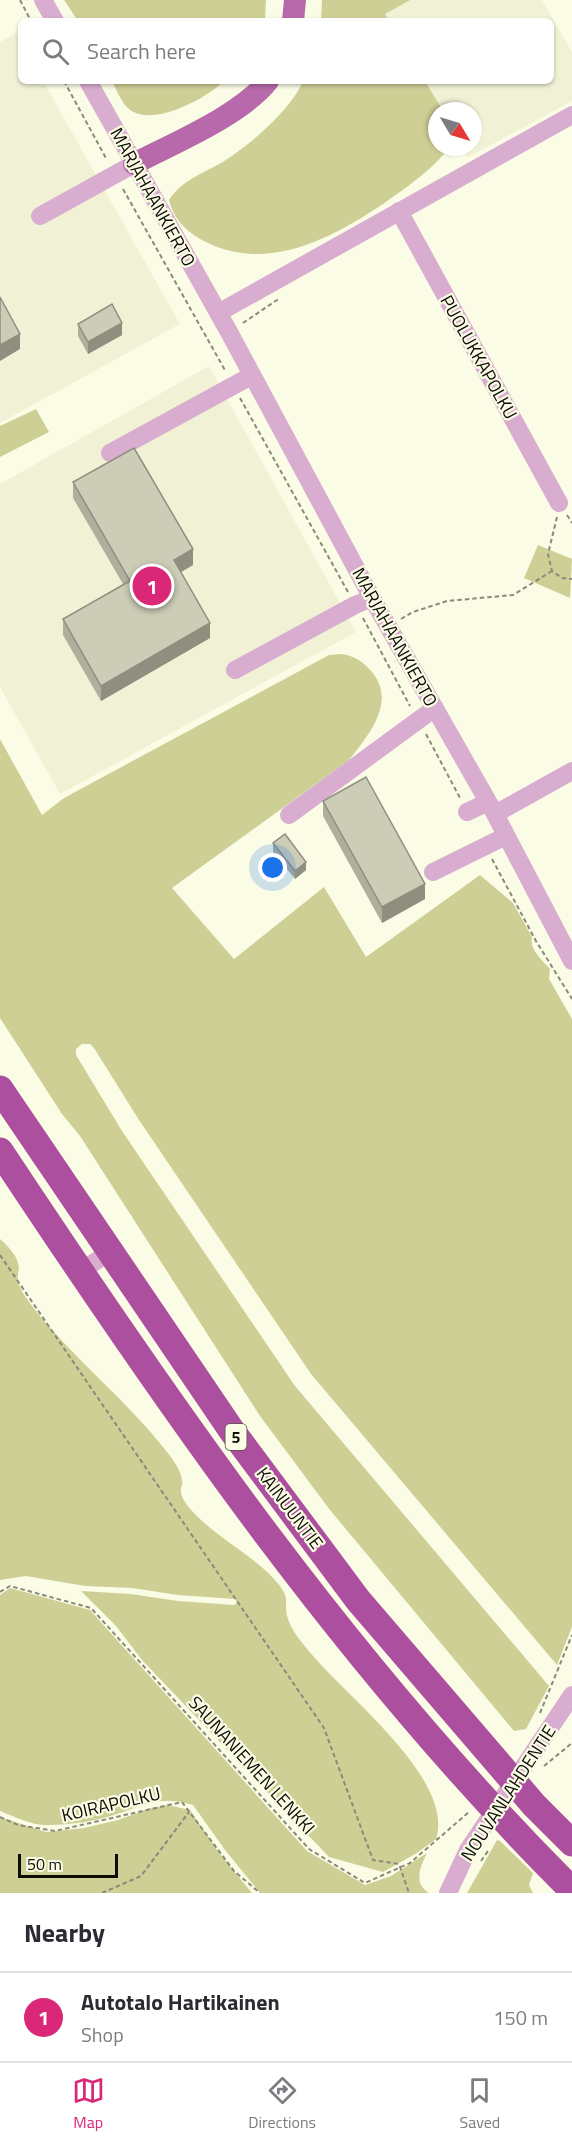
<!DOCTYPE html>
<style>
:root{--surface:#fff;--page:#f2f2f3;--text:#2b2b33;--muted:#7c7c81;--line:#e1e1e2;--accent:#db2777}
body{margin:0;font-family:"Titillium Web",sans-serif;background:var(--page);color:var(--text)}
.compass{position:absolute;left:428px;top:102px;width:54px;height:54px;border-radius:50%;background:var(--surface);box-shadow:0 2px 4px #0004;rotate:128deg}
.scale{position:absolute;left:18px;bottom:15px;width:100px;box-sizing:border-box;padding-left:6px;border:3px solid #0d0d06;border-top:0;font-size:16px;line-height:21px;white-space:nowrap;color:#0d0d06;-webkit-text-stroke:4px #fbfce6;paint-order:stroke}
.you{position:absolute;left:273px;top:868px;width:21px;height:21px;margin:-15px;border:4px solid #fff;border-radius:50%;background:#1a73e8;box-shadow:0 0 0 9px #1a73e833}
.badge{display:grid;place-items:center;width:39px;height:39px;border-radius:50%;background:var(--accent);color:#fff;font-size:20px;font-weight:700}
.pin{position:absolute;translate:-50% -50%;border:3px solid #fff;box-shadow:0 2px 6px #0006}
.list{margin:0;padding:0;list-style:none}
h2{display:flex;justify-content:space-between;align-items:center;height:78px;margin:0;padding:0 24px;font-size:26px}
h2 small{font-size:20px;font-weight:400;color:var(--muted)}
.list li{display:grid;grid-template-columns:39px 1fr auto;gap:18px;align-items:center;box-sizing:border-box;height:90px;padding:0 24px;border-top:2px solid var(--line)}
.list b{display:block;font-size:22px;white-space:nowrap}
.list p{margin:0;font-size:20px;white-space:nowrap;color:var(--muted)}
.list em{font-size:20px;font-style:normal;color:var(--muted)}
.icon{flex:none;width:33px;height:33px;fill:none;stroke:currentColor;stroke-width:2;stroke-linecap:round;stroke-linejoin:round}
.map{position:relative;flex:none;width:572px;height:1893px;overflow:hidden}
.search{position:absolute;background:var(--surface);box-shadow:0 2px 4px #0004;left:18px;right:18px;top:18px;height:66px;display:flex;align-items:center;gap:15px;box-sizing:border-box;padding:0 21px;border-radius:9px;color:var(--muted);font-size:22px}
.sheet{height:168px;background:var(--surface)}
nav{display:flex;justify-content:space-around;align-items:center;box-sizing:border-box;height:84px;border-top:2px solid var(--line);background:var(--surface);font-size:16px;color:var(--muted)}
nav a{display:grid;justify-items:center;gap:3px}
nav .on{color:var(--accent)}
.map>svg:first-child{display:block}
.built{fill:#f1f2d5}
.green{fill:#cecf95}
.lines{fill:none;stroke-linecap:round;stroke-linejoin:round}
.path{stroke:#8a8a7b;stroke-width:2;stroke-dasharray:4.5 3;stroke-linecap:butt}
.minor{stroke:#d9add0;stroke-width:18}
.major{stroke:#b869ab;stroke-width:22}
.highway{stroke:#ab4f9e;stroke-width:27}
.wall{fill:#afaf9d}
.shaded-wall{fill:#8f8f80}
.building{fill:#ccccb7;stroke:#8f8f80;stroke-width:1.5}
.labels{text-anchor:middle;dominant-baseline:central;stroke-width:4.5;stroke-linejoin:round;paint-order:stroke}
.shield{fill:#fbfce6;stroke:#545549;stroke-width:1.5}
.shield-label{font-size:16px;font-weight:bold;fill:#0d0d06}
.street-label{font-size:18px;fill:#0d0d06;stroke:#fbfce6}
</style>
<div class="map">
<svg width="572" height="1893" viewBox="0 0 572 1893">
<rect width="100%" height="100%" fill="#fbfce6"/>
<!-- built -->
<path class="built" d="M392,0h150l30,52v49l-105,57 -6,-11h12v-36h-34l-18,-30h130v-60h-166l-7,-12z
M16,33l5,8v40h22l137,243 -180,99v-381z
M209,366l147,266 -296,162 -60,-107v-203z"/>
<!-- green -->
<path class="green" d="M64,0h202l-1,21h-187z
M322,0h88l-25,14 4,7h-68z
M112,81h112c-18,18 -77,50 -98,25 -6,-7 -10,-17 -14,-25z
M303,81h122l18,30h-6v36h13c-18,23 -43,40 -67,57 -51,34 -114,68 -175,39 -19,-9 -34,-22 -39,-43 14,-22 39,-28 60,-42 25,-17 63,-50 74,-77z
M36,409l13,23 -49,25v-31z
M538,545l34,14 -2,39 -46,-20z
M340,654c13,1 23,7 32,18 25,30 -4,64 -23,88l-177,128 62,71 90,-72 42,70 114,-82 33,28 19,34c-3,12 10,23 18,32l-1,10 23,40v608l-15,38 -246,-291 -172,-254 -45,-72 -4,-4h-8l-6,5v6l46,76 173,255 254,300 -23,43 -12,2 -184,-221 -70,-94 -180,-280 -18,-22 -62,-96v-279l42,76 22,-17 265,-143z
M0,1239c8,7 19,18 19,30 -1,5 -2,8 -1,13 4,12 14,24 22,34 40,48 89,87 127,136 6,8 14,18 15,28 1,7 0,2 -1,9 -1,9 7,17 12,23 26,28 63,44 87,74 10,14 4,16 7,30 4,15 17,29 27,41 35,41 141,124 122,182l-19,14 -34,19 -54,-15 -187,-197 -26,-34 -35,-35 50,3 47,7 56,4 3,-2 -2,-4 -57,-4 -46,-7 -47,-2 -59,-10 -26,4z
M10,1588l80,22 217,241 58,34 26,-9 36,-23c-7,14 -14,30 2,40h-169l-35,-43 -32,-45c-33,-10 -45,-1 -76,9 -21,7 -45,11 -68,11 -16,1 -34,-8 -49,-14v-216z
M168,1805l22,5 30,44 32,39h-252v-76l46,15 38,-4 34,-8 33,-12z
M497,1840l3,1 33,32 -4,12 4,8h-66z"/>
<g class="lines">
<!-- path -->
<path class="path" d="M20,0l11,21
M64,81l43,79
M123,189l103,183
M243,323l37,-25
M240,398l108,194
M567,515l5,8
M557,517l-9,37 4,17 10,7 10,1
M363,618l47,88
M401,619l12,-7 34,-11 66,-6 39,-24
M426,734l34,64
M492,859l44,82 36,58
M0,1255l324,473 49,132 26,4 10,29
M0,1592l10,-6 81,22 218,241 56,34 45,-20 59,-51
M540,1713l32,-78
M544,1766l28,-23
M0,1817l18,8 37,6 127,-29 52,69 26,22
M481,1861l7,-10
M102,1893l39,-17 48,-64"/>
<!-- minor -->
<path class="minor" d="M43,0l12,21
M88,81l141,251 143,266 123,216 77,147
M399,211l160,292
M40,216l94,-52
M218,313l354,-198
M110,453l141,-77
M235,670l120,-65 17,-7
M467,812l21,-10
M495,814l77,-43
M289,815l146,-107
M433,872l73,-36
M81,1271l29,-19
M448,1893l20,-43 104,-155"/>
<!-- major -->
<path class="major" d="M293,21l2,-21
M134,164c40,-21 106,-48 134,-83"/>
<!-- highway -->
<path class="highway" d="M0,1089l232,342 126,169 176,205 38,38
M0,1151c172,260 350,518 572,739"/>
</g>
<!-- wall -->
<path class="wall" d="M78,324l44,11 -34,19 -10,-18z
M73,482l120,83 -12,7 29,66 -109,63 -38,-66v-16l60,-35 -50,-86z
M323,801l102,98 -43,24 -59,-107z
M273,843l33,27 -11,9 -22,-27z"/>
<!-- shaded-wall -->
<path class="shaded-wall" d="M122,323v12l-34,19v-12z
M20,334v15l-20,12v-16z
M193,549v16l-19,11v-16z
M210,623v15l-109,63v-15z
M306,862v8l-11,9v-8z
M425,884v15l-43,24v-16z"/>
<!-- building -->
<path class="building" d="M0,297l20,37 -20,11z
M112,304l10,19 -34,19 -10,-18z
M134,448l59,101 -19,11 36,63 -109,63 -38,-67 67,-38 -57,-99z
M366,777l59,107 -43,23 -59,-106z
M285,834l21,28 -11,9 -22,-28z"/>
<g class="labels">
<!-- shield labels -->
<rect class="shield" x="225.5" y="1424" width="21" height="26" rx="4.5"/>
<g class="shield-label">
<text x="236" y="1437">5</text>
</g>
<!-- street labels -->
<g class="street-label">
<text transform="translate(153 197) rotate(61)">MARJAHAANKIERTO</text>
<text transform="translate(479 357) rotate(61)">PUOLUKKAPOLKU</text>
<text transform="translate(395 637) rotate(61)">MARJAHAANKIERTO</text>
<text transform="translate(290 1508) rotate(53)">KAINUUNTIE</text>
<text transform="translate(252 1765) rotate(48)">SAUNANIEMEN LENKKI</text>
<text transform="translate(508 1793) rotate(-57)">NOUVANLAHDENTIE</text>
<text transform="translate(111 1804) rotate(-13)">KOIRAPOLKU</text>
</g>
</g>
</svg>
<svg class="compass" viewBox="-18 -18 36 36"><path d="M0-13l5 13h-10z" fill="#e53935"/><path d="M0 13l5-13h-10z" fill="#7c7c81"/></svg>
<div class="scale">50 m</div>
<div class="you"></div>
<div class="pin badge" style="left:152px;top:586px">1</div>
<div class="search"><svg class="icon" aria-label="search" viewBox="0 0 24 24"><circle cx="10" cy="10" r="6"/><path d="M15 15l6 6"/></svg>Search here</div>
</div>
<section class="sheet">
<h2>Nearby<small></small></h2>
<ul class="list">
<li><span class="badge">1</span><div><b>Autotalo Hartikainen</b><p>Shop</p></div><em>150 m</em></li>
</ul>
</section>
<nav>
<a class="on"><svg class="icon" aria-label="map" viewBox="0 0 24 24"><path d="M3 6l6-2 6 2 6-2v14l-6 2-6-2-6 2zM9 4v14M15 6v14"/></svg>Map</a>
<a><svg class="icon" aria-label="directions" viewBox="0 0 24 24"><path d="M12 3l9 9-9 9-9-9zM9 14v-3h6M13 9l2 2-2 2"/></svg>Directions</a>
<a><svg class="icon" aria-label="saved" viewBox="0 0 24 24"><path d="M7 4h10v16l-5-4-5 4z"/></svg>Saved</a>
</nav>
